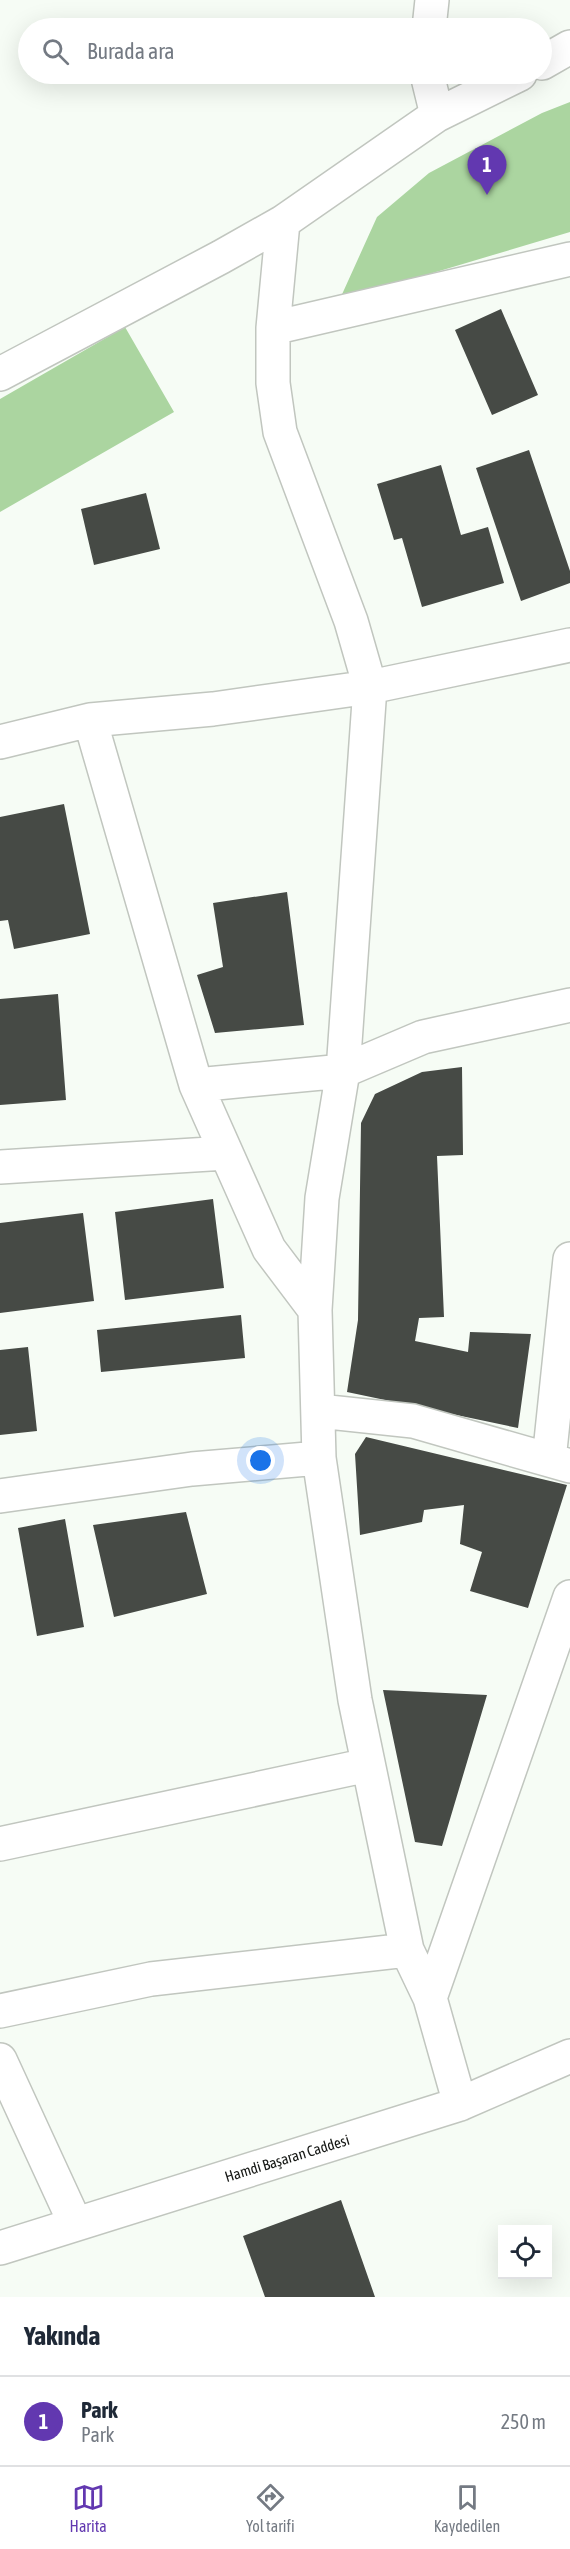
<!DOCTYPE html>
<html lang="tr">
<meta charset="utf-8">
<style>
:root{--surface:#fff;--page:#f6f6f7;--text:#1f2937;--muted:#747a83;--line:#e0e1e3;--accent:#6238b0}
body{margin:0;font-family:"Asap Condensed",sans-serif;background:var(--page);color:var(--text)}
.controls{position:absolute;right:18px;bottom:18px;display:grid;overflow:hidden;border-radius:0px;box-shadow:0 6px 24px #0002}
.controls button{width:54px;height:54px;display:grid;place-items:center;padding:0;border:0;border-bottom:2px solid var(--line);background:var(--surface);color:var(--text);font:30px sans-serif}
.you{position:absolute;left:261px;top:1461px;width:21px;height:21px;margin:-15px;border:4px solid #fff;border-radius:50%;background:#1a73e8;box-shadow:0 0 0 9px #1a73e833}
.badge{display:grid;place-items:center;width:39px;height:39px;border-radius:50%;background:var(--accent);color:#fff;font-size:20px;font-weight:700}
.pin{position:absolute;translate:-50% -50px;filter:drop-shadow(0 2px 3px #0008)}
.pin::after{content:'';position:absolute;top:32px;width:21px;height:18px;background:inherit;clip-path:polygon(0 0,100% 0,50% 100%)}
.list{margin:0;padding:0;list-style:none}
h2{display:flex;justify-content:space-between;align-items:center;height:78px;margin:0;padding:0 24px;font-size:26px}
h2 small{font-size:20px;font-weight:400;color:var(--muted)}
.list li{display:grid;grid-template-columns:39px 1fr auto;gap:18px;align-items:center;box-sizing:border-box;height:90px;padding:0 24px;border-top:2px solid var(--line)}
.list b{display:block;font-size:22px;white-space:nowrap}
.list p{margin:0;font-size:20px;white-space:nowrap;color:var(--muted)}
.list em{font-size:20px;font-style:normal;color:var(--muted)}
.icon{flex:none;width:33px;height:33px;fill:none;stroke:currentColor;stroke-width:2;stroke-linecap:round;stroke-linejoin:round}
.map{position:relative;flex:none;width:570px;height:2297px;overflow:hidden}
.search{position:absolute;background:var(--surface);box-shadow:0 6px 24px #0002;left:18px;right:18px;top:18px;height:66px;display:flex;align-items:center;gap:15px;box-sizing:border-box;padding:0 21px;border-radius:33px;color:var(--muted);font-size:22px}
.sheet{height:168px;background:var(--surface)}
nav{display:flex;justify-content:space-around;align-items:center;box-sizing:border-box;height:84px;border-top:2px solid var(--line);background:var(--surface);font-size:16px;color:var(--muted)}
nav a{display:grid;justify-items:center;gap:3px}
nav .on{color:var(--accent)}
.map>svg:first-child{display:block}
.green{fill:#abd5a0}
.building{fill:#464a45}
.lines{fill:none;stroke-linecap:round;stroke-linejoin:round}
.minor-casing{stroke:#c1c6bf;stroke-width:36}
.minor{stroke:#fff;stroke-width:33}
.labels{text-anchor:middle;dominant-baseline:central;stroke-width:6;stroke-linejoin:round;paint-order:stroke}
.street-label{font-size:15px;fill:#151714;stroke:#fff}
</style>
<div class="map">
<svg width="570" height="2297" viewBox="0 0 570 2297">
<rect width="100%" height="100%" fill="#f6fcf5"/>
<!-- green -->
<path class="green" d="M570,102v130l-231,69 38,-84 52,-44 113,-60z
M125,327l49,85 -174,100v-113z"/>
<!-- building -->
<path class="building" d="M501,309l37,86 -46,20 -37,-85z
M529,450l41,121v12l-49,18 -45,-133z
M441,465l20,70 27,-8 16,56 -82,24 -20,-69 -8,2 -17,-56z
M146,493l14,56 -66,16 -13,-56z
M64,804l26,130 -76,15 -6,-29 -8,1v-104z
M287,892l17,133 -89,8 -18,-58 26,-8 -10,-64z
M58,994l8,106 -66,5v-106z
M462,1067l1,88 -26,1 7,161 -25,1 -4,23 53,11 2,-20 61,2 -13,94 -171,-36 11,-72 3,-197 14,-29 47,-22z
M213,1199l11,89 -99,12 -10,-88z
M83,1213l11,88 -94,12v-90z
M241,1315l4,43 -144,14 -4,-42z
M28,1347l9,84 -37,4v-85z
M366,1437l201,48 -39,123 -58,-17 12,-39 -22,-8 4,-39 -40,5 -2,12 -62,13 -5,-81z
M186,1512l21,82 -93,23 -21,-92z
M65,1519l19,108 -47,9 -19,-108z
M383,1690l104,5 -45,151 -27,-4z
M341,2200l34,97h-110l-22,-61z"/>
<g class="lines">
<!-- minor casing -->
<g class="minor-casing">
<path id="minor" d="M429,28l3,-28
M542,63l28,-16
M427,74l10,41
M283,222l-10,106v55l7,49 71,189 19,66 -27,384 -21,127 -7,112 4,148 36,242 52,250 23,48 30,106
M273,328l297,-69
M0,374l221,-117 62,-35 154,-107 83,-41
M90,720l106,365 73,164 46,61
M0,742l90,-22 123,-11 157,-22 200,-42
M196,1085l147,-14 80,-34 147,-32
M0,1167l226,-14
M319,1411l94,10 157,45
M549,1460l21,-201
M0,1496l192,-27 127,-11
M0,1844l368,-79
M430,1998l140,-401
M0,2011l151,-32 256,-29
M0,2060l75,163
M0,2248l460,-144 110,-48"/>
</g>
<!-- minor -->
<use href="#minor" class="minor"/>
</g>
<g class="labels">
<!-- street labels -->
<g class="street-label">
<text transform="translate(287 2158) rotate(-17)">Hamdi Başaran Caddesi</text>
</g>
</g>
</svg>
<div class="controls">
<button><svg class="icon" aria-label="locate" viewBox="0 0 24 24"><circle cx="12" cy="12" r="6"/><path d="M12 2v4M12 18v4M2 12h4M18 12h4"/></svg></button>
</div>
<div class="you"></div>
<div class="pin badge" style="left:487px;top:195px">1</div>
<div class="search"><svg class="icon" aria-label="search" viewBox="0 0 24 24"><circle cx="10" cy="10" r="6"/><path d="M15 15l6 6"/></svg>Burada ara</div>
</div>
<section class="sheet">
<h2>Yakında<small></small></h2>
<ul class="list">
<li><span class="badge">1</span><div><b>Park</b><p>Park</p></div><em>250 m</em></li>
</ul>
</section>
<nav>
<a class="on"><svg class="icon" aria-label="map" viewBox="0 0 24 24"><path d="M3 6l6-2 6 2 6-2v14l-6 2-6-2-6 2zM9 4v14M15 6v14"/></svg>Harita</a>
<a><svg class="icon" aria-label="directions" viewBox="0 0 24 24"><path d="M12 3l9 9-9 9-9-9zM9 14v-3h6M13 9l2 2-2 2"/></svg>Yol tarifi</a>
<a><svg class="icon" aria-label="saved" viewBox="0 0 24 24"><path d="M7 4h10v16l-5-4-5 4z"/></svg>Kaydedilen</a>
</nav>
